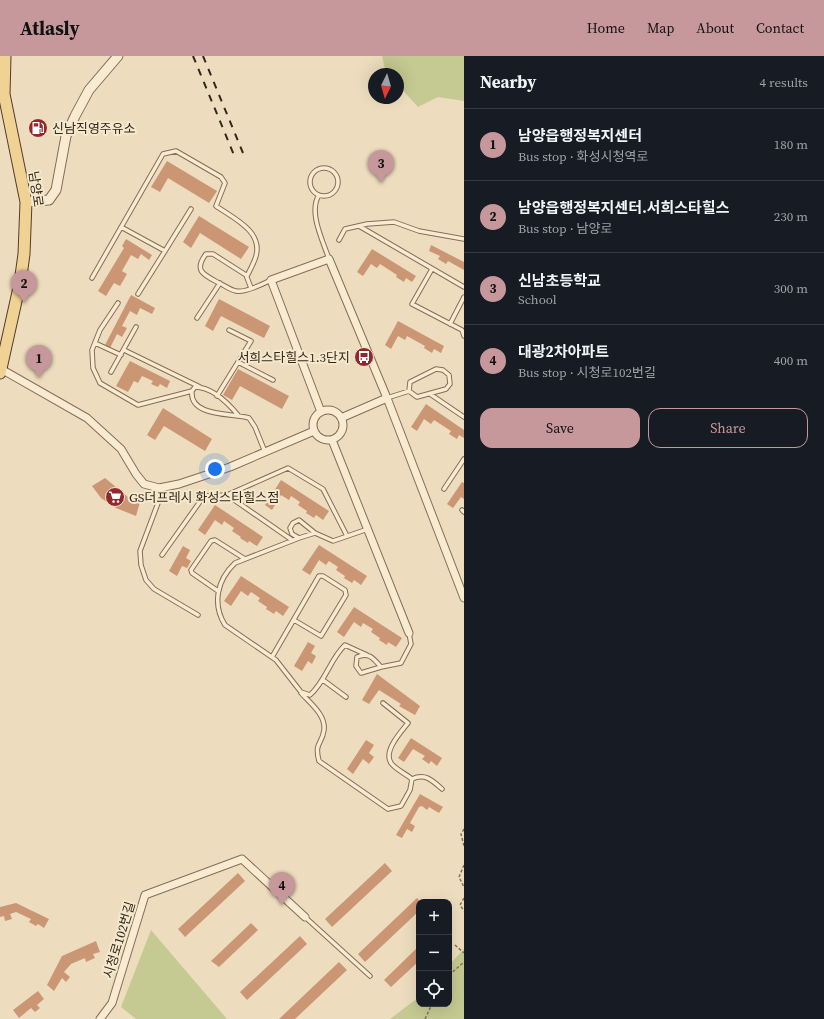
<!DOCTYPE html>
<meta charset="utf-8">
<style>
:root{--surface:#171b24;--page:#20242c;--text:#f1f3f6;--muted:#9ea1a6;--line:#363941;--accent:#c7989b}
body{margin:0;font-family:"Source Serif 4","Noto Sans KR",serif;background:var(--page);color:var(--text)}
.controls{position:absolute;right:12px;bottom:12px;display:grid;overflow:hidden;border-radius:8px;box-shadow:0 4px 16px #0002}
.controls button{width:36px;height:36px;display:grid;place-items:center;padding:0;border:0;border-bottom:1px solid var(--line);background:var(--surface);color:var(--text);font:20px sans-serif}
.compass{position:absolute;left:368px;top:12px;width:36px;height:36px;border-radius:50%;background:var(--surface);box-shadow:0 4px 16px #0002;rotate:185deg}
.you{position:absolute;left:215px;top:413px;width:14px;height:14px;margin:-10px;border:3px solid #fff;border-radius:50%;background:#1a73e8;box-shadow:0 0 0 6px #1a73e833}
.badge{display:grid;place-items:center;width:26px;height:26px;border-radius:50%;background:var(--accent);color:#111;font-size:13px;font-weight:700}
.pin{position:absolute;translate:-50% -33px;filter:drop-shadow(0 1px 2px #0008)}
.pin::after{content:'';position:absolute;top:21px;width:14px;height:12px;background:inherit;clip-path:polygon(0 0,100% 0,50% 100%)}
.list{margin:0;padding:0;list-style:none}
h2{display:flex;justify-content:space-between;align-items:center;height:52px;margin:0;padding:0 16px;font-size:17px}
h2 small{font-size:13px;font-weight:400;color:var(--muted)}
.list li{display:grid;grid-template-columns:26px 1fr auto;gap:12px;align-items:center;box-sizing:border-box;height:72px;padding:0 16px;border-top:1px solid var(--line)}
.list b{display:block;font-size:15px;white-space:nowrap}
.list p{margin:0;font-size:13px;white-space:nowrap;color:var(--muted)}
.list em{font-size:13px;font-style:normal;color:var(--muted)}
.actions{display:flex;gap:8px;padding:12px 16px}
.actions a{flex:1;padding:9px 0;border:1px solid var(--accent);border-radius:12px;text-align:center;font-size:14px;color:var(--accent)}
.actions .main{background:var(--accent);color:#111}
.icon{flex:none;width:22px;height:22px;fill:none;stroke:currentColor;stroke-width:2;stroke-linecap:round;stroke-linejoin:round}
.map{position:relative;flex:none;width:464px;height:963px;overflow:hidden}
header{display:flex;align-items:center;gap:24px;box-sizing:border-box;height:56px;padding:0 20px;background:var(--accent);color:#111}
header strong{font-size:19px}
nav{display:flex;gap:22px;margin-inline-start:auto;font-size:14px}
main{display:flex}
aside{flex:1;background:var(--surface)}
.map>svg:first-child{display:block}
.green{fill:#c5ca92}
.building{fill:#cb9674}
.lines{fill:none;stroke-linecap:round;stroke-linejoin:round}
.service-casing{stroke:#856e57;stroke-width:5.5}
.minor-casing{stroke:#856e57;stroke-width:9}
.tertiary-casing{stroke:#856e57;stroke-width:11}
.primary-casing{stroke:#523d2c;stroke-width:13}
.path{stroke:#856e57;stroke-width:1.5;stroke-dasharray:3 2;stroke-linecap:butt}
.service{stroke:#f8ebd1;stroke-width:3.5}
.minor{stroke:#f8ebd1;stroke-width:7}
.tertiary{stroke:#f8ebd1;stroke-width:9}
.primary{stroke:#f1d295;stroke-width:11}
.rail{stroke:#34271c;stroke-width:2;stroke-dasharray:7 7;stroke-linecap:butt}
.labels{text-anchor:middle;dominant-baseline:central;stroke-width:4;stroke-linejoin:round;paint-order:stroke}
.poi-label{font-size:13px;fill:#34271c;stroke:#f4e8cd;text-anchor:start}
.street-label{font-size:13px;fill:#34271c;stroke:#f4e8cd}
</style>
<header>
<strong>Atlasly</strong>
<nav><a>Home</a><a>Map</a><a>About</a><a>Contact</a></nav>
</header>
<main>
<div class="map">
<svg width="464" height="963" viewBox="0 0 464 963">
<rect width="100%" height="100%" fill="#edddbe"/>
<!-- green -->
<path class="green" d="M382,0h82v45l-26,-4 -20,10 -20,-22v-11l-12,-1z
M151,874l76,89h-91l-15,-12z
M464,893v70h-74l29,-22v7h30v-39z"/>
<!-- building -->
<path class="building" d="M167,105l50,30 -8,12 -41,-25 -8,14 -9,-5z
M199,160l50,31 -8,12 -41,-26 -9,15 -8,-6z
M126,183l26,16 -3,5 -8,-6 -3,5 -7,-4 -9,16 5,3 -7,12 -6,-3 -8,13 -8,-5 26,-43 -2,-2z
M431,189l33,17v8l-16,-9 -2,3 -8,-5 2,-3 -11,-5z
M372,193l44,27 -4,6 -6,-4 -2,4 -8,-5 1,-2 -17,-11 -3,4 -6,-4 -8,12 -6,-4z
M131,239l24,13 -3,6 -12,-6 -3,7 -7,-4 -8,15 5,2 -5,9 -5,-3 -7,14 -5,-3z
M219,243l51,27 -6,12 -43,-22 -8,15 -8,-5z
M398,265l46,25 -3,7 -7,-4 -2,4 -8,-5 1,-2 -18,-10 -2,4 -7,-4 -7,13 -6,-4z
M130,305l40,20 -3,7 -7,-4 -2,3 -7,-3 2,-3 -11,-5 -4,7 -4,-2 -6,11 -12,-6z
M238,313l51,27 -7,13 -42,-23 -8,14 -9,-5z
M426,348l38,26v8l-5,-3 -2,4 -8,-5 2,-3 -17,-11 -3,4 -7,-5 -7,12 -6,-4z
M163,352l49,31 -7,12 -41,-25 -9,14 -8,-5z
M105,422l23,19 12,5 -4,14 -20,-8 -15,-10 -9,-12z
M281,424l48,31 -6,9 -7,-5 -2,3 -8,-5 1,-2 -9,-6 2,-3 -9,-6 -2,4 -8,-5 -9,15 -7,-5z
M462,426l2,1v16l-3,-2 -8,11 -6,-4z
M215,449l48,32 -6,9 -8,-5 -1,2 -8,-5 1,-1 -9,-6 2,-3 -10,-7 -2,4 -7,-5 -10,15 -7,-5z
M319,489l48,31 -6,9 -7,-5 -2,3 -8,-5 1,-2 -9,-6 2,-3 -9,-6 -3,4 -7,-5 -9,15 -8,-5z
M183,490l7,4 -4,8 5,3 -4,7 -5,-2 -5,10 -8,-5z
M241,520l48,31 -6,9 -7,-5 -2,3 -8,-5 1,-2 -9,-6 2,-3 -9,-6 -3,4 -7,-5 -10,15 -7,-5z
M354,551l48,31 -6,9 -8,-5 -1,3 -8,-5 1,-2 -9,-6 2,-3 -10,-6 -2,4 -7,-5 -10,15 -7,-5z
M308,586l7,4 -4,7 5,3 -4,8 -4,-3 -6,10 -8,-5z
M377,618l43,32 -5,9 -16,-9 2,-2 -22,-14 -10,14 -7,-4z
M411,682l31,20 -5,8 -6,-5 -2,3 -7,-5 3,-3 -12,-7 -9,13 -6,-4z
M366,684l8,5 -5,8 5,4 -5,7 -6,-5 -10,15 -6,-5z
M420,738l23,13 -4,6 -10,-6 -2,3 -5,-4 -3,1 -9,16 5,3 -3,6 -5,-3 -5,9 -6,-3z
M385,807l7,8 -60,56 -7,-8z
M238,817l7,8 -60,56 -7,-8z
M417,842l4,4h-2v9l-54,51 -7,-8z
M16,847l33,16 -5,9 -6,-4 -2,2 -7,-4 2,-3 -15,-7 -6,2 2,5 -7,2 -1,-5 -4,1v-10z
M251,867l7,7 -39,37 -8,-6z
M300,880l7,8 -60,56 -7,-8z
M96,885l4,11 -7,2 2,4 -9,4 -1,-4 -14,6 -7,8 6,5 -4,5 -4,-4 -8,13 -7,-6 15,-29z
M419,890v15l-28,26 -7,-7z
M339,906l8,8 -52,49h-16z
M38,935l6,8 -7,6 3,3 -5,4 -4,-4 -12,10 -6,-8z"/>
<g class="lines">
<!-- service casing -->
<g class="service-casing">
<path id="service" d="M310 126a14 14 0 1 1 28 0a14 14 0 1 1-28 0Z
M319,139c-11,17 4,46 10,64
M359,170l105,61
M121,171l44,24 26,-42
M339,184l6,-11 22,-5 27,-2 25,9 45,8
M432,213l-20,35 50,26 2,6
M92,222l71,-124 13,-3 45,26 4,6 -9,23c17,12 47,25 40,50 -2,7 -6,14 -9,20
M251,232l-5,-13 -33,-21h-7c-13,17 -2,21 13,29 5,2 11,7 17,8 8,2 27,-7 35,-11
M138,238l27,-43
M118,247l-18,27 -8,20 1,18 7,15 38,22 54,-14 3,-4c17,0 33,16 43,28
M197,262l23,-35
M450,268l14,-27
M95,287l26,12
M124,294l76,37
M238,306l35,18
M436,313l7,1 6,5 1,9 -4,5 -29,8 -8,-6 1,-9z
M111,316l25,-45
M192,335c-3,26 40,22 57,27l6,9 10,25
M430,338l34,23
M217,340l34,-55 -22,-11
M387,342l22,-7
M164,431l-24,64 1,14 5,15 8,9 44,26
M444,433l20,-30
M227,439l65,45
M462,454l2,2
M315,477l-16,-13 -6,3 -3,5 2,6 7,4 16,-5 18,8 35,-12
M299,482l-64,25c-18,17 -23,41 -10,62l51,35 25,32 9,3c16,-14 20,-36 35,-50l22,10
M162,499l42,-59 23,-1 61,-27 35,21 24,47
M218,535l-26,-18 -1,-3 20,-29 4,-1 30,19
M272,601l47,-81h4l22,14 1,5 -25,41 -27,-16
M381,611c-8,-9 -12,-15 -24,-10l-1,9 5,7 20,-6 20,-4 10,-19 -2,-11
M323,624l23,17
M301,637c9,10 25,22 23,37 -2,15 -10,12 -5,31l69,48 13,-3 9,-16 2,-11
M383,647l25,20c-7,9 -25,28 -17,40 4,6 15,11 21,16 13,-6 20,1 30,10
M305,861l65,59"/>
</g>
<!-- minor casing -->
<g class="minor-casing">
<path id="minor" d="M1,313l86,49 34,31 15,25 8,10 15,4 20,-4 51,-17 84,-36
M313 369a15 15 0 1 1 30 0a15 15 0 1 1-30 0Z
M321,356l-50,-132 58,-21 58,139 77,200
M341,362l46,-20
M332,384l77,193
M100,963l12,-16 33,-108 97,-36 63,58"/>
</g>
<!-- tertiary casing -->
<g class="tertiary-casing">
<path id="tertiary" d="M26,146l23,-2 7,-10 10,-54 9,-20 14,-26 29,-34"/>
</g>
<!-- primary casing -->
<g class="primary-casing">
<path id="primary" d="M0,317l20,-90 4,-29 2,-52 -22,-108 1,-38"/>
</g>
<!-- path -->
<path class="path" d="M464,773l-3,5 3,12
M464,809l-5,12 5,10
M464,842l-4,7 4,6
M455,889l9,8
M449,919l15,-13
M425,963l7,-15"/>
<!-- service -->
<use href="#service" class="service"/>
<!-- minor -->
<use href="#minor" class="minor"/>
<!-- tertiary -->
<use href="#tertiary" class="tertiary"/>
<!-- primary -->
<use href="#primary" class="primary"/>
<!-- rail -->
<path class="rail" d="M193,0l41,99
M203,0l40,97"/>
</g>
<!-- icons -->
<defs>
<g id="fuel-disc" transform="scale(1)"><circle r="9.5" fill="#93282c" stroke="#f4e8cd"/><path d="M-5.5-6h7V0h2V4h1.3V-2.5L3-4.5l.8-.8L6-3V5H2.5V1h-1V6h-7ZM-4.2-4.7v3.2H.2V-4.7Z" fill="#fff"/></g>
<g id="bus-disc" transform="scale(1)"><circle r="9.5" fill="#93282c" stroke="#f4e8cd"/><path d="M-5-6H5V4H4V6H2V4H-2V6H-4V4H-5ZM-3.5-4V0h7V-4ZM-3.5 1.2v1.5H-2V1.2ZM2 1.2v1.5H3.5V1.2Z" fill="#fff"/></g>
<g id="supermarket-disc" transform="scale(1)"><circle r="9.5" fill="#93282c" stroke="#f4e8cd"/><path d="M-6-5.5h2.5l.6 2H6L4.5 2H-2.5L-4.4-4H-6ZM-1.5 3.2a1.3 1.3 0 1 0 .1 0ZM3 3.2a1.3 1.3 0 1 0 .1 0Z" fill="#fff"/></g>
</defs>
<g fill-rule="evenodd">
<use href="#fuel-disc" x="38" y="72"/>
<use href="#bus-disc" x="364" y="301"/>
<use href="#supermarket-disc" x="115" y="441"/>
</g>
<g class="labels">
<!-- poi labels -->
<g class="poi-label">
<text x="52" y="72">신남직영주유소</text>
<text x="350" y="301" text-anchor="end">서희스타힐스1.3단지</text>
<text x="129" y="441">GS더프레시 화성스타힐스점</text>
</g>
<!-- street labels -->
<g class="street-label">
<text transform="translate(36 133) rotate(82)">남양로</text>
<text transform="translate(119 884) rotate(-73)">시청로102번길</text>
</g>
</g>
</svg>
<div class="controls">
<button>+</button>
<button>−</button>
<button><svg class="icon" aria-label="locate" viewBox="0 0 24 24"><circle cx="12" cy="12" r="6"/><path d="M12 2v4M12 18v4M2 12h4M18 12h4"/></svg></button>
</div>
<svg class="compass" viewBox="-18 -18 36 36"><path d="M0-13l5 13h-10z" fill="#e53935"/><path d="M0 13l5-13h-10z" fill="#9ea1a6"/></svg>
<div class="you"></div>
<div class="pin badge" style="left:39px;top:322px">1</div>
<div class="pin badge" style="left:24px;top:247px">2</div>
<div class="pin badge" style="left:381px;top:127px">3</div>
<div class="pin badge" style="left:282px;top:849px">4</div>
</div>
<aside>
<h2>Nearby<small>4 results</small></h2>
<ul class="list">
<li><span class="badge">1</span><div><b>남양읍행정복지센터</b><p>Bus stop · 화성시청역로</p></div><em>180 m</em></li>
<li><span class="badge">2</span><div><b>남양읍행정복지센터.서희스타힐스</b><p>Bus stop · 남양로</p></div><em>230 m</em></li>
<li><span class="badge">3</span><div><b>신남초등학교</b><p>School</p></div><em>300 m</em></li>
<li><span class="badge">4</span><div><b>대광2차아파트</b><p>Bus stop · 시청로102번길</p></div><em>400 m</em></li>
</ul>
<div class="actions"><a class="main">Save</a><a>Share</a></div>
</aside>
</main>
